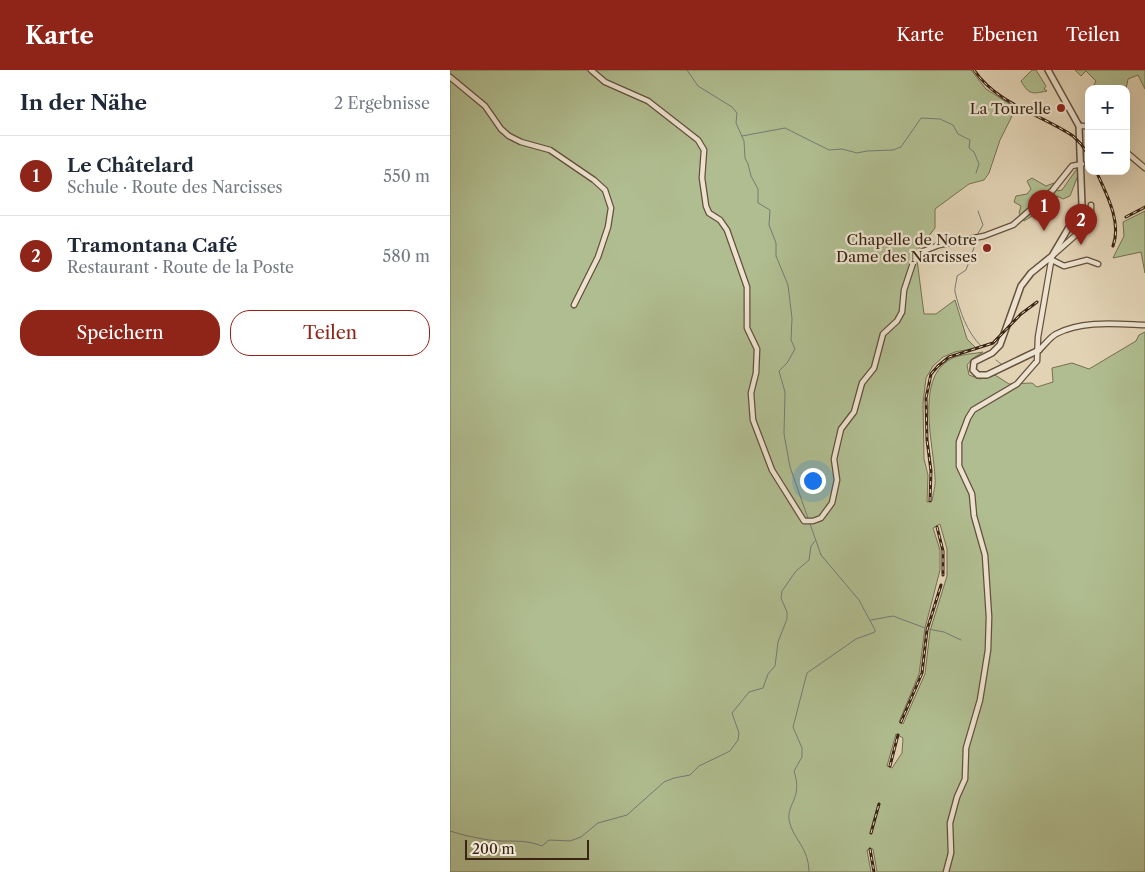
<!DOCTYPE html>
<html lang="de">
<meta charset="utf-8">
<style>
:root{--surface:#fff;--page:#f6f6f7;--text:#1f2937;--muted:#747a83;--line:#e0e1e3;--accent:#8f2418}
body{margin:0;font-family:"Libre Caslon Text",serif;background:var(--page);color:var(--text)}
.controls{position:absolute;right:15px;top:15px;display:grid;overflow:hidden;border-radius:10px;box-shadow:0 5px 20px #0002}
.controls button{width:45px;height:45px;display:grid;place-items:center;padding:0;border:0;border-bottom:1px solid var(--line);background:var(--surface);color:var(--text);font:25px sans-serif}
.scale{position:absolute;left:15px;bottom:12px;width:124px;box-sizing:border-box;padding-left:5px;border:2px solid #3a2412;border-top:0;font-size:14px;line-height:18px;white-space:nowrap;color:#3a2412;-webkit-text-stroke:4px #ece2cf;paint-order:stroke}
.you{position:absolute;left:362px;top:410px;width:18px;height:18px;margin:-12px;border:4px solid #fff;border-radius:50%;background:#1a73e8;box-shadow:0 0 0 8px #1a73e833}
.badge{display:grid;place-items:center;width:32px;height:32px;border-radius:50%;background:var(--accent);color:#fff;font-size:16px;font-weight:700}
.pin{position:absolute;translate:-50% -41px;filter:drop-shadow(0 1px 2px #0008)}
.pin::after{content:'';position:absolute;top:26px;width:18px;height:15px;background:inherit;clip-path:polygon(0 0,100% 0,50% 100%)}
.list{margin:0;padding:0;list-style:none}
h2{display:flex;justify-content:space-between;align-items:center;height:65px;margin:0;padding:0 20px;font-size:21px}
h2 small{font-size:16px;font-weight:400;color:var(--muted)}
.list li{display:grid;grid-template-columns:32px 1fr auto;gap:15px;align-items:center;box-sizing:border-box;height:80px;padding:0 20px;border-top:1px solid var(--line)}
.list b{display:block;font-size:19px;white-space:nowrap}
.list p{margin:0;font-size:16px;white-space:nowrap;color:var(--muted)}
.list em{font-size:16px;font-style:normal;color:var(--muted)}
.actions{display:flex;gap:10px;padding:15px 20px}
.actions a{flex:1;padding:11px 0;border:1px solid var(--accent);border-radius:20px;text-align:center;font-size:18px;color:var(--accent)}
.actions .main{background:var(--accent);color:#fff}
.map{position:relative;flex:none;width:695px;height:802px;overflow:hidden}
header{display:flex;align-items:center;gap:30px;box-sizing:border-box;height:70px;padding:0 25px;background:var(--accent);color:#fff}
header strong{font-size:24px}
nav{display:flex;gap:28px;margin-inline-start:auto;font-size:18px}
main{display:flex}
aside{flex:1;background:var(--surface)}
.map>svg:first-child{display:block}
.green{fill:#b0bd90;stroke:#757051;fill-rule:evenodd}
.lines{fill:none;stroke-linecap:round;stroke-linejoin:round}
.stream{stroke:#737b76;stroke-width:1}
.minor-casing{stroke:#64503b;stroke-width:7}
.tertiary-casing{stroke:#64503b;stroke-width:8}
.minor{stroke:#ece2cf;stroke-width:4.5}
.tertiary{stroke:#ece2cf;stroke-width:5}
.rail-casing{stroke:#3a2412;stroke-width:3}
.rail{stroke:#ece2cf;stroke-width:1;stroke-dasharray:4;stroke-linecap:butt}
.poi-dot{fill:#8f2418;stroke:#ece2cf;stroke-width:2}
.labels{text-anchor:middle;dominant-baseline:central;stroke-width:4.5;stroke-linejoin:round;paint-order:stroke}
.poi-label{font-size:15px;fill:#3a2412;stroke:#ece2cf;text-anchor:end}
</style>
<header>
<strong>Karte</strong>
<nav><a>Karte</a><a>Ebenen</a><a>Teilen</a></nav>
</header>
<main>
<aside>
<h2>In der Nähe<small>2 Ergebnisse</small></h2>
<ul class="list">
<li><span class="badge">1</span><div><b>Le Châtelard</b><p>Schule · Route des Narcisses</p></div><em>550 m</em></li>
<li><span class="badge">2</span><div><b>Tramontana Café</b><p>Restaurant · Route de la Poste</p></div><em>580 m</em></li>
</ul>
<div class="actions"><a class="main">Speichern</a><a>Teilen</a></div>
</aside>
<div class="map">
<svg width="695" height="802" viewBox="0 0 695 802">
<rect width="100%" height="100%" fill="#e2d3b5"/>
<filter id="stains"><feTurbulence type="fractalNoise" baseFrequency=".004" numOctaves="4"/><feColorMatrix values="0 0 0 0 .2 0 0 0 0 .09 0 0 0 0 .02 0 0 0 .5 -.17"/></filter>
<radialGradient id="worn" r=".72"><stop offset=".6" stop-color="#630" stop-opacity="0"/><stop offset="1" stop-color="#630" stop-opacity=".3"/></radialGradient>
<!-- green -->
<path class="green" d="M0,0h521l15,19 30,19 -16,32 -11,33 -5,7 -15,4 -34,25v19l-19,24 8,62h12l19,-14 12,39 9,9 -21,4 -12,5 -10,9 -7,12 -3,25 1,56 4,16 -1,27 5,-1c1,-7 4,-16 3,-23 -1,-32 -20,-98 14,-118 9,-6 24,-6 34,-8l-11,7 -5,6 2,10 11,4 15,-4 14,9 23,-1 5,4 16,-5 -1,-14 20,-5 17,6 47,-28 3,-6 6,-3v540h-268l-4,-23 -6,1 4,22h-421zM490,454l7,25v27l-17,55 -5,43 -22,50 -4,-2 20,-48 6,-46 15,-58v-20l-7,-22zM446,664l7,4 -1,15 -10,15 -5,-2z
M582,0h4l10,16 -2,3 3,2c-15,3 -18,4 -26,-10z
M625,0h70v19l-7,-14 -10,4 -2,10h-34l4,-8 -10,-10 -5,5z
M626,100h3v3l-9,23 -7,3 -6,-3v5l-33,20 -5,-8 2,-7 -7,-4 2,-6 11,-2 4,-5 -4,-8 5,-3 14,8 8,-3 3,8 5,-1z
M695,141v62l-4,-21 -28,6 11,-22 -1,-14z"/>
<g class="lines">
<!-- stream -->
<path class="stream" d="M237,0l11,16 34,21 5,6 -1,10 8,18 1,17 3,6 3,12 7,13v14l12,7 -1,15 7,18v13l12,29 4,33 -1,22 4,9 -8,14 -8,8 6,21 -1,42 6,33 31,88 38,45 16,30v2l-19,7 -49,34 -14,54 9,21v9l-8,14c9,27 -7,32 -5,49 4,20 20,27 20,52
M292,66l43,-8 44,22 13,-1 15,4 10,-2 26,-1 8,-3 20,-29 19,1 13,6 5,9 12,6 -1,8 5,4 5,12 -3,9
M527,165l6,-10 -5,-14
M527,169l-11,31 -9,6c0,5 -3,12 -2,16 5,19 11,39 26,54
M546,290l5,4
M421,550l22,-4 32,12
M478,559l16,3 17,8
M0,761c12,4 26,7 39,9 20,3 33,-2 53,6l7,-6 21,1 11,-4 17,-14 29,-8 37,-33 10,-4 16,-3 9,-9 31,-15 8,-11 1,-7 -7,-20 17,-21 14,-4 5,-14 7,-8 3,-24 9,-23v-7l-6,-14 1,-7 14,-20 13,-11 2,-14 4,-5"/>
<!-- minor casing -->
<g class="minor-casing">
<path id="minor" d="M141,0l14,12 43,19 50,39 6,10 -2,28 4,28 3,7 11,7 7,10 20,57v41l10,21 -1,24 -5,20 2,27 19,50 32,51h9l8,-3 11,-15 5,-23 -3,-21 7,-30 13,-17 8,-29 12,-15 9,-34 14,-13 5,-9 2,-22 11,-33 6,-5 18,-7 45,-9 29,-11 39,-34 20,-25 10,-2
M0,7l35,29 16,23 8,7 12,6 29,8 44,30 11,10 6,18 -3,19 -10,30 -24,48
M629,56h10
M676,82l19,16
M602,190l12,6 23,-6 11,4
M589,280c6,-5 10,-12 17,-16 26,-14 61,-10 89,-9
M496,802l5,-19 -1,-30 7,-26 8,-18 1,-31 14,-48 8,-50 1,-33 -4,-62 -11,-39 -2,-22 -13,-28v-24l9,-24 5,-8 44,-26 20,-23 1,-24 14,-81 34,-30 5,-10v-11"/>
</g>
<!-- tertiary casing -->
<g class="tertiary-casing">
<path id="tertiary" d="M589,280l-52,25h-9l-5,-5 1,-8 18,-9 8,-8 21,-59 10,-13 21,-17 30,-51 -3,-79 -31,-56"/>
</g>
<!-- minor -->
<use href="#minor" class="minor"/>
<!-- tertiary -->
<use href="#tertiary" class="tertiary"/>
<!-- rail casing -->
<g class="rail-casing">
<path id="rail" d="M524,0c23,34 66,44 99,66l8,8 8,12
M646,101c10,22 26,51 17,75
M676,147l19,-10
M480,431l1,-30 -4,-31 -1,-42 5,-24 7,-8 11,-9 44,-14 28,-29 16,-12
M487,457l6,24v24
M451,652l21,-49 5,-43 14,-45
M440,696l8,-31
M421,763l8,-29
M420,779l4,23"/>
</g>
<!-- rail -->
<use href="#rail" class="rail"/>
</g>
<!-- markers -->
<g class="poi-dot">
<circle cx="611" cy="38" r="5"/>
<circle cx="537" cy="178" r="5"/>
</g>
<g class="labels">
<!-- poi labels -->
<g class="poi-label">
<text x="601" y="38">La Tourelle</text>
<text x="527" y="169">Chapelle de Notre<tspan x="527" dy="17">Dame des Narcisses</tspan></text>
</g>
</g>
<rect width="100%" height="100%" filter="url(#stains)"/>
<rect width="100%" height="100%" fill="url(#worn)"/>
</svg>
<div class="controls">
<button>+</button>
<button>−</button>
</div>
<div class="scale">200 m</div>
<div class="you"></div>
<div class="pin badge" style="left:594px;top:161px">1</div>
<div class="pin badge" style="left:631px;top:175px">2</div>
</div>
</main>
